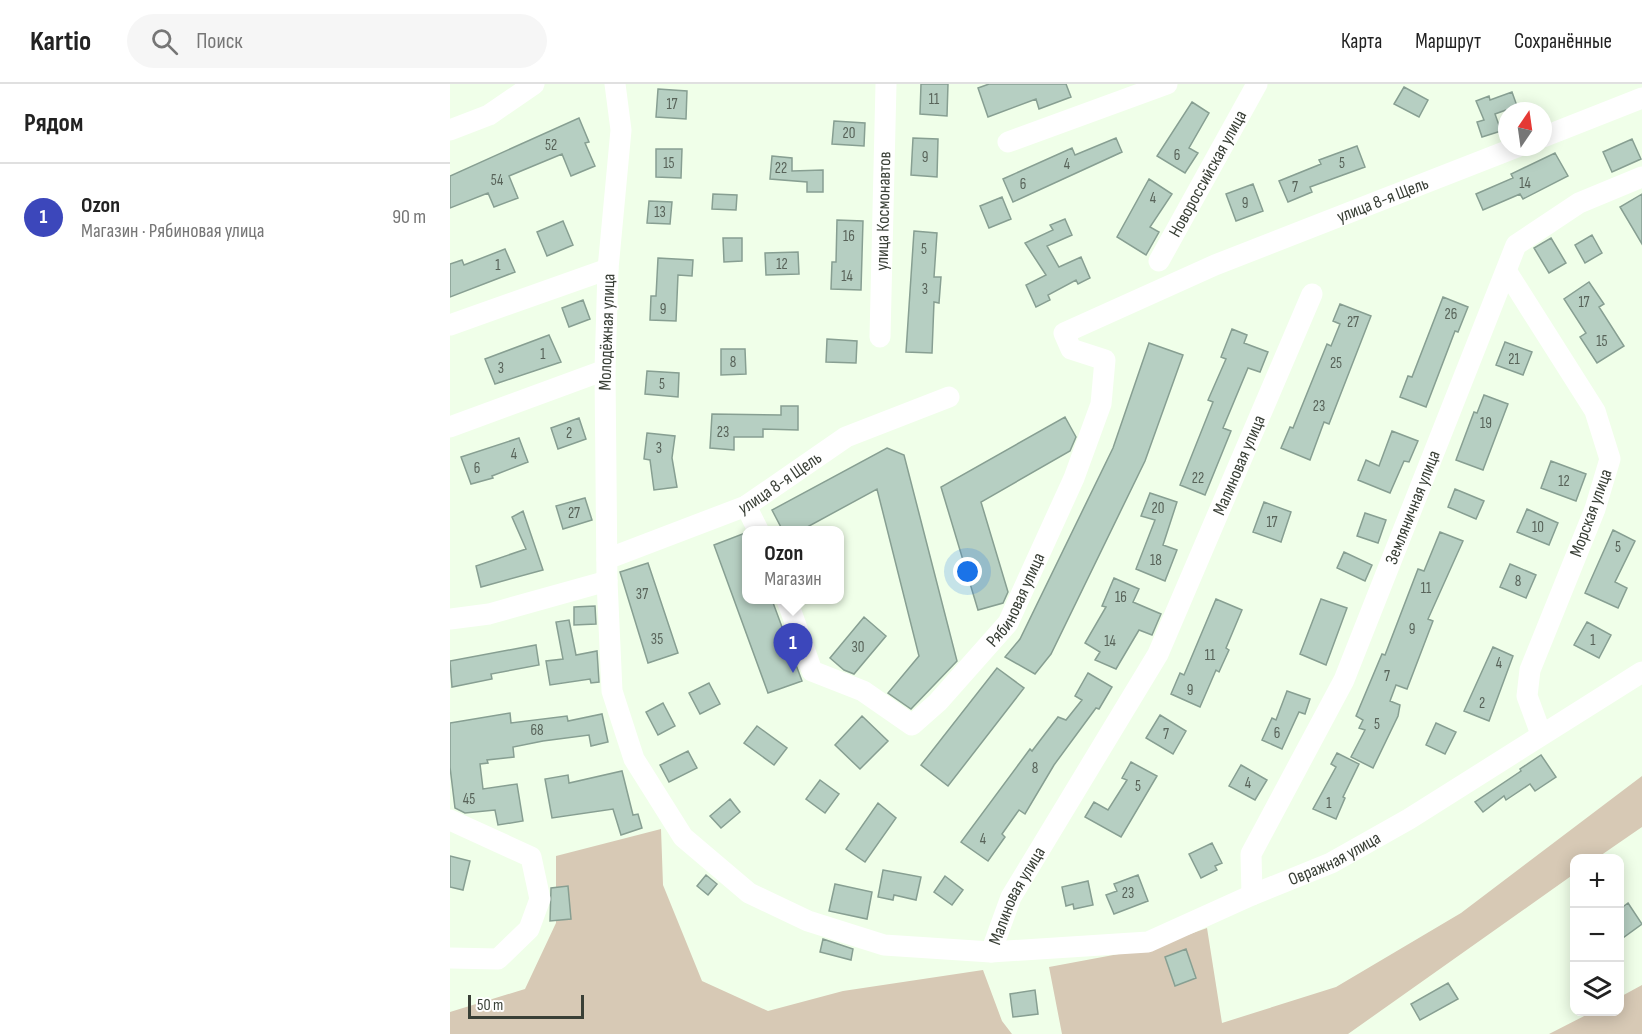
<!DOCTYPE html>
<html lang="ru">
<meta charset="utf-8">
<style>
:root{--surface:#fff;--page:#f6f6f6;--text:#222;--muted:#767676;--line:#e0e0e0;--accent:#3c47bb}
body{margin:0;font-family:"Sofia Sans Condensed",sans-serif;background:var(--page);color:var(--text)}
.controls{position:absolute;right:18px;bottom:18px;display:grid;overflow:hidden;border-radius:12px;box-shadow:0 3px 15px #0003}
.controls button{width:54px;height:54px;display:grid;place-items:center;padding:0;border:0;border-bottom:2px solid var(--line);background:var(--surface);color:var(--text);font:30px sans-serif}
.compass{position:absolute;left:1048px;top:18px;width:54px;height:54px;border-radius:50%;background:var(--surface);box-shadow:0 3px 15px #0003;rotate:13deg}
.scale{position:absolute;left:18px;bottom:15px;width:116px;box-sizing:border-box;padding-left:6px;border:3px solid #393f36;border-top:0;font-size:16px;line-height:21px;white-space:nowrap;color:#393f36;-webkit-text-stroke:4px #fff;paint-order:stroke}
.you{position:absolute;left:518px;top:488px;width:21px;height:21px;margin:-15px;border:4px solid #fff;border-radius:50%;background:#1a73e8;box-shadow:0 0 0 9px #1a73e833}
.badge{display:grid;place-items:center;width:39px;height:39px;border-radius:50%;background:var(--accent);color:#fff;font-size:20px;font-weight:700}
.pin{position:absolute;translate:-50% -50px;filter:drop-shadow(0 2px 3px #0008)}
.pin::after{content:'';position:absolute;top:32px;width:21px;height:18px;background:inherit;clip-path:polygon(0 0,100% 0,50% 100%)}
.popup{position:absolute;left:292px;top:442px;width:102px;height:78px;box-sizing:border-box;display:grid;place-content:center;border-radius:12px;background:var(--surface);filter:drop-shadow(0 2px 4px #0005);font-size:20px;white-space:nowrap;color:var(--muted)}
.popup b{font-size:22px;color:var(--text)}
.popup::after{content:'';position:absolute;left:50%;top:100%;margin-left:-12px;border:12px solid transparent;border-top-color:var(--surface)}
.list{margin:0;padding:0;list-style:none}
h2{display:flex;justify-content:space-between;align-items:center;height:78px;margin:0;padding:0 24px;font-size:26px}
h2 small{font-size:20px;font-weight:400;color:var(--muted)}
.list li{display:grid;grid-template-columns:39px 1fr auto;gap:18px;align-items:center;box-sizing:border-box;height:108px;padding:0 24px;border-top:2px solid var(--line)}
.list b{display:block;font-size:22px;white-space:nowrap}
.list p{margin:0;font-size:20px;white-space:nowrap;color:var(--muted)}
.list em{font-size:20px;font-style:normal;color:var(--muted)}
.icon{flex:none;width:33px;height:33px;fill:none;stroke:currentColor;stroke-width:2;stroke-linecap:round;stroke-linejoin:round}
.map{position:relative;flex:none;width:1192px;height:950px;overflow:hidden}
header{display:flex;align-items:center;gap:36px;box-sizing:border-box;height:84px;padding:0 30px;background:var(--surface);border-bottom:2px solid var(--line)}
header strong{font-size:28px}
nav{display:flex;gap:33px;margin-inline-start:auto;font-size:21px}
.search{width:420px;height:54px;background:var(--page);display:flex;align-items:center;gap:15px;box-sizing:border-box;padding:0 21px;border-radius:33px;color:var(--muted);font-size:22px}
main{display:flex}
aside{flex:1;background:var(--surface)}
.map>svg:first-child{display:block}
.green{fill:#d7c9b5}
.building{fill:#b6cfc2;stroke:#879f92;stroke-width:1.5}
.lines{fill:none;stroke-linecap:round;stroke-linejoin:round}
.minor{stroke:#fff;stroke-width:21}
.labels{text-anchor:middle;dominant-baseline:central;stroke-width:4.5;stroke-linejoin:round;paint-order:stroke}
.number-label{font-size:15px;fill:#586359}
.street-label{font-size:18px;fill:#393f36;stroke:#fff}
</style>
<header>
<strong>Kartio</strong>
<div class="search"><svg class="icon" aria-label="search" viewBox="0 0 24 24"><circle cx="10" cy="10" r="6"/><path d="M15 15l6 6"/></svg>Поиск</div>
<nav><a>Карта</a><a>Маршрут</a><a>Сохранённые</a></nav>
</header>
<main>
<aside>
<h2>Рядом<small></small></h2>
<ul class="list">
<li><span class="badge">1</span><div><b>Ozon</b><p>Магазин · Рябиновая улица</p></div><em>90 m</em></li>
</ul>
</aside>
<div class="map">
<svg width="1192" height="950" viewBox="0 0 1192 950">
<rect width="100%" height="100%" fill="#f0ffe9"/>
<!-- green -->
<path class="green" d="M1192,692v51l-45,31h-23v16l-226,160h-286l-13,-67 102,-19 56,-20 15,95 114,-36 125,-74z
M211,745l2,56 39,96 66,30 75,-20 140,-21 19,51 10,13h-562v-22l75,-23 31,-66v-67z
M1192,901v49h-93l43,-22h28v-15z"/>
<!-- building -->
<path class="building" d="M471,0h27l-1,32 -27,-2z
M539,0h77l5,13 -32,12 -3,-10 -48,18 -10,-29z
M954,3l24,13 -9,17 -25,-13z
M208,5l29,2 -1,28 -30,-2z
M1062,8l5,14 -22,8 6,17 -19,6 -5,-15 7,-2 -8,-19 13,-5 1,4z
M742,18l17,11 -20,35 9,5 -13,20 -28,-17z
M129,34l10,24 -4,1 10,23 -24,10 -9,-22 -53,22 9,22 -24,9 -6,-14 -38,15v-32z
M384,37l31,2 -1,23 -32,-2z
M463,54l25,1 -1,38 -26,-2z
M666,54l6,14 -109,50 -10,-23 69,-31 3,7z
M1182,55l9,20 -29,13 -9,-20z
M907,62l8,21 -55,20 2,5 -24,10 -9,-21 42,-17 -2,-4z
M206,65h26l-1,29 -25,-1z
M1105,69l13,23 -45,23 -3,-5 -37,16 -7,-16 37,-16 -2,-4z
M322,72l20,2v13l31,-1v22h-16v-10l-37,-3z
M699,95l23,15 -22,33 9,5 -13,23 -29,-18z
M803,100l10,27 -27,10 -10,-27z
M263,110l24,1 -1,15 -24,-1z
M1192,110v50l-22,-37z
M552,113l9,22 -22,9 -9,-22z
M199,117l23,1 -2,22 -23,-1z
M615,135l7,16 -25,11 12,21 22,-10 9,21 -12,6 -2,-4 -28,15 2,5 -14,7 -10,-22 20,-10 -21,-32 28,-13 -3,-5z
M387,136l26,1 -2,69 -30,-1 1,-27h4z
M113,137l10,24 -26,11 -10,-24z
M464,147l23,2 -3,44h7l-2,26 -5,-1 -2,51 -26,-1z
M1142,151l10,18 -17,10 -10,-18z
M273,154h19v23l-18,1z
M1101,154l15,25 -17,10 -15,-25z
M55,165l10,23 -65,25v-33l12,-4 2,5z
M348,168l1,22 -33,1 -1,-22z
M208,174l35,2 -1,16 -14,-1 -2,46 -26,-1 1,-24h5z
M1139,198l15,22 -5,3 25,39 -27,17 -17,-26 6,-4 -22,-34z
M993,213l25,10 -10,25 -3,-1 -29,76 -26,-10 8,-21 4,1z
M133,216l7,19 -21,8 -7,-19z
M890,220l31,12 -42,108 -5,-2 -14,38 -29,-12 9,-21 3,1 34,-84 4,2 9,-22 -7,-3z
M782,245l15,6 -3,8 24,9 -8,20 -12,-4 -25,60 8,3 -26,64 -25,-10 33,-83 -5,-2 18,-41 -5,-2z
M99,251l12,27 -66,22 -10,-25z
M377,255l30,2 -1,22 -30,-1z
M1055,258l27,10 -9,23 -27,-10z
M699,259l34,12 -38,106 -94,193 -16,20 -30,-17 15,-18 93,-191z
M271,265h24l1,25 -25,1z
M197,287l32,2 -1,24 -33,-3z
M1034,311l24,9 -25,66 -27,-10 18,-48 3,1z
M331,322h17v24l-35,-1v8h-29v13l-24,-2 2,-34 69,1z
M615,333l11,20 -6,14 -89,51 27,90 -5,11 -25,7 -37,-123z
M129,334l7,21 -28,10 -7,-21z
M942,347l26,10 -9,21 -5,-1 -14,32 -32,-13 8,-20 13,6z
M197,349l28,3 -3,22 5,29 -23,3 -4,-30 -6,-1z
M69,354l9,24 -36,14 1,2 -22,6 -10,-27z
M437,364l17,7 53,206 -46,48 -23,-16 31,-37 -42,-167 -77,42h-17l-11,-21z
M1101,377l35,13 -10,27 -35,-13z
M1005,405l29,12 -8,18 -28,-12z
M700,409l27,9 -14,43 14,5 -12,31 -29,-12 19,-49 -14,-4z
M135,414l7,22 -29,9 -7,-23z
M814,418l27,10 -10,30 -28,-10z
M1077,425l31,14 -9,22 -32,-13z
M73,427l20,59 -62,17 -5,-21 50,-17 -14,-32z
M915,429l21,7 -8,23 -21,-7z
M1163,446l22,11 -20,41 12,6 -9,20 -33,-15z
M990,448l23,9 -35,78 5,2 -26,68 -11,-4 -6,16 10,4 -2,11 -25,52 -22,-11 14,-27 -6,-2 4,-8 -7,-4 26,-62 3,1 33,-86 6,2z
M295,449l2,67h25l30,81 -34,12 -54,-148z
M894,468l28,13 -7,16 -28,-13z
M198,479l30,90 -30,10 -28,-91z
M1060,480l26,11 -10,23 -26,-11z
M664,494l25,11 -6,13 28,12 -9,21 -13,-5 -23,39 -21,-9 5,-8 -15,-9 21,-36 -4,-1z
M766,515l26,11 -16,38 3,2 -10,22 -3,-2 -16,37 -29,-13 9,-21 4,2z
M871,515l26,9 -21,57 -26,-11z
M145,522l1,18 -22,1v-18z
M414,533l22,19 -32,38 -10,-4 -14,-12z
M119,536l7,35 21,-4 2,31 -8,1 -1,-4 -40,6 -4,-24 17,-2 -7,-37z
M1137,538l24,13 -12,23 -25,-13z
M86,561l3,20 -48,9 1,5 -40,8 -2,-26z
M1043,563l20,9 -24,65 -25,-10z
M547,584l27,20 -76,98 -27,-21z
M638,589l24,14 -13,22 -3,-1 -42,57 -29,49 -6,-4 -17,24 3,3 -17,24 -27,-19 69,-93 2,2 26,-34 8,3 16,-20 -7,-4z
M259,599l11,21 -20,10 -11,-21z
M837,607l23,8 -5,15 -6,-2 -17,37 -20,-9 10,-22 4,2z
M213,619l12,23 -17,9 -12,-23z
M60,629l1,10 56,-7 1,5 34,-7 6,28 -17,4 -2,-11 -46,6 -30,6 1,10 -27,3 1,3 -8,1 3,25 34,-5 6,37 -25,4 -3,-15 -30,3 -10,-5 -5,-41v-44z
M710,631l26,16 -13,23 -27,-16z
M412,632l26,25 -28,28 -25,-24z
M986,639l20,9 -11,22 -19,-9z
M307,642l30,22 -13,17 -30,-22z
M238,667l9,17 -28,14 -9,-17z
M887,669l22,11 -16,33 2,1 -9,21 -23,-10 23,-42 -5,-3z
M1091,671l15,22 -21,14 -5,-7 -24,16 -2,-4 -21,16 -8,-10 46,-31 -1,-2z
M681,678l26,14 -36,61 -36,-20 9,-15 14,8 19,-30 -5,-2z
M791,681l26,15 -12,20 -26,-14z
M172,687l11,44 5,-1 4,14 -21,7 -8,-26 -61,9 -7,-39 23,-4 1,8z
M370,696l19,14 -14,19 -19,-14z
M280,715l10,13 -19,16 -11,-12z
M428,719l18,15 -31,44 -19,-13z
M762,759l10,20 -7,3 2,4 -16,8 -12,-24z
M0,772l20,5 -7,29 -13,-3z
M433,786l38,7 -5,23 -22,-5 -1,5 -15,-3z
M256,791l11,9 -9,11 -11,-9z
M688,791l10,26 -34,13 -8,-19 11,-4 -3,-7z
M495,792l18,14 -11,15 -18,-13z
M638,797l5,24 -19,4 -1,-5 -7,2 -4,-19z
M385,800l37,8 -5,27 -38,-8z
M118,802l3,33 -21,2 1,-33z
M1178,819l14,21 -22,16v-31z
M373,855l30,10 -2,11 -31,-8z
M736,865l10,29 -21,8 -10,-29z
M998,899l10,16 -38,21 -9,-16z
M585,906l3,24 -25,3 -3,-23z"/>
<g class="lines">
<!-- minor -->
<g class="minor">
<path id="s1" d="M165,0l6,46 -13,139 -3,101 2,211 5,110 22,68 49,78 66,56 59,28 76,24 107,7 157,-10 104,-47 79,-32 78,-44 233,-147"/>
<path d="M0,46l39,-15 45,-31"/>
<path d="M1093,53l99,-39"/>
<path d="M558,58l159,-58"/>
<path id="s2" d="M709,177l98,-177"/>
<path d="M1057,188l88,139 15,48 -15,50 -65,161 -3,26 14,38"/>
<path d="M0,241l158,-56"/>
<path id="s3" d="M430,253l6,-253"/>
<path d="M0,343l155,-57"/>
<path d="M296,422l12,24"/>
<path id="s4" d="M157,475l139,-53 100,-69 103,-40"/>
<path id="s5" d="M337,516l25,71 51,20 49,34 26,-23 70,-79 66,-145 27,-74 4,-44 -34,-11 -7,-16 151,-68 302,-118"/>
<path d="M0,535l39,-5 118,-33"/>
<path d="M0,736l81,37 9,42 -11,30 -31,30 -48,-1"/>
<path id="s6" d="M802,811l-1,-41 93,-174 172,-435 63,-42 63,-26"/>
<path id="s7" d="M541,868l20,-55 147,-243 154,-360"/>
</g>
</g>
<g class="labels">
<!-- number labels -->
<g class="number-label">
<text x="484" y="15">11</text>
<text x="222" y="20">17</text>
<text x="399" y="49">20</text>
<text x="101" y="61">52</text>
<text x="727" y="71">6</text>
<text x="475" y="73">9</text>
<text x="219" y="79">15</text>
<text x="892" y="79">5</text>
<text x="617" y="80">4</text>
<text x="331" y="84">22</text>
<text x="47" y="96">54</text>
<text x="1075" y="99">14</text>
<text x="573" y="100">6</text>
<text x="845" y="103">7</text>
<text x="703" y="114">4</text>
<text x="795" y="119">9</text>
<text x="210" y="128">13</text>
<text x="399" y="152">16</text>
<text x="474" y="165">5</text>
<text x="332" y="180">12</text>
<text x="48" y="181">1</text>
<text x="397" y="192">14</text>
<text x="475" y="205">3</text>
<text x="1134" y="218">17</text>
<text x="213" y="225">9</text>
<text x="1001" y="230">26</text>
<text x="903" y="238">27</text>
<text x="1152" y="257">15</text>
<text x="93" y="270">1</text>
<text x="1064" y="275">21</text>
<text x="283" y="278">8</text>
<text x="886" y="279">25</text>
<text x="51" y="284">3</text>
<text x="212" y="300">5</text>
<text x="869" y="322">23</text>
<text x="1036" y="339">19</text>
<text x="273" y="348">23</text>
<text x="119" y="349">2</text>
<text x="209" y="364">3</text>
<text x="64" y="370">4</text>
<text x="27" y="384">6</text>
<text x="748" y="394">22</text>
<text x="1114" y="397">12</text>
<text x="708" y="424">20</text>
<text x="124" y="429">27</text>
<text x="822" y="438">17</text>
<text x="1088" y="443">10</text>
<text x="1168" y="463">5</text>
<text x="706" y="476">18</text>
<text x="1068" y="497">8</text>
<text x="976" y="504">11</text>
<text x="192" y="510">37</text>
<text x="671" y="513">16</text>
<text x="962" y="545">9</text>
<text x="207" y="555">35</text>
<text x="1143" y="556">1</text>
<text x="660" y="557">14</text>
<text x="408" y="563">30</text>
<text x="760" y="571">11</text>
<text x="1049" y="579">4</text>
<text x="937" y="592">7</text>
<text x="740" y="606">9</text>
<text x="1032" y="619">2</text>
<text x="927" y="640">5</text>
<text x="87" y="646">68</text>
<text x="827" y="649">6</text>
<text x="716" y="650">7</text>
<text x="585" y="684">8</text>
<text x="798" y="699">4</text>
<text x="688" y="702">5</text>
<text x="19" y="715">45</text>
<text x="879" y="719">1</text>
<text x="533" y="755">4</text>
<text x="678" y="809">23</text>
</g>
<!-- street labels -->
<g class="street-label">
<text stroke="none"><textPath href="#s2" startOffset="100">Новороссийская улица</textPath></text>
<text stroke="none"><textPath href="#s5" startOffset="1011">улица 8-я Щель</textPath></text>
<text stroke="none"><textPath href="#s3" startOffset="126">улица Космонавтов</textPath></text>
<text transform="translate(157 248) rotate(-88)">Молодёжная улица</text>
<text stroke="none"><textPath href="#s7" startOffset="548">Малиновая улица</textPath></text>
<text stroke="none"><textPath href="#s4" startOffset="190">улица 8-я Щель</textPath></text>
<text stroke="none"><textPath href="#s6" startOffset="424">Земляничная улица</textPath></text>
<text transform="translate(1141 429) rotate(-70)">Морская улица</text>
<text stroke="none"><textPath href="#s5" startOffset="354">Рябиновая улица</textPath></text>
<text stroke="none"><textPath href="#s1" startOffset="1472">Овражная улица</textPath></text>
<text stroke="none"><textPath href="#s7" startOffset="62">Малиновая улица</textPath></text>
</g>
</g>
</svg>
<div class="controls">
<button>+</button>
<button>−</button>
<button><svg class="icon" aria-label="layers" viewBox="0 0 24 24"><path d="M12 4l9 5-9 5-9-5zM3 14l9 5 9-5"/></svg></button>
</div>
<svg class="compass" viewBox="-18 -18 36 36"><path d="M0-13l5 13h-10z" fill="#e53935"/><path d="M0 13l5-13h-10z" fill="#767676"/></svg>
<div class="scale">50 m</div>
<div class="you"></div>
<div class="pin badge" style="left:343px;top:589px">1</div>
<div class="popup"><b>Ozon</b>Магазин</div>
</div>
</main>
